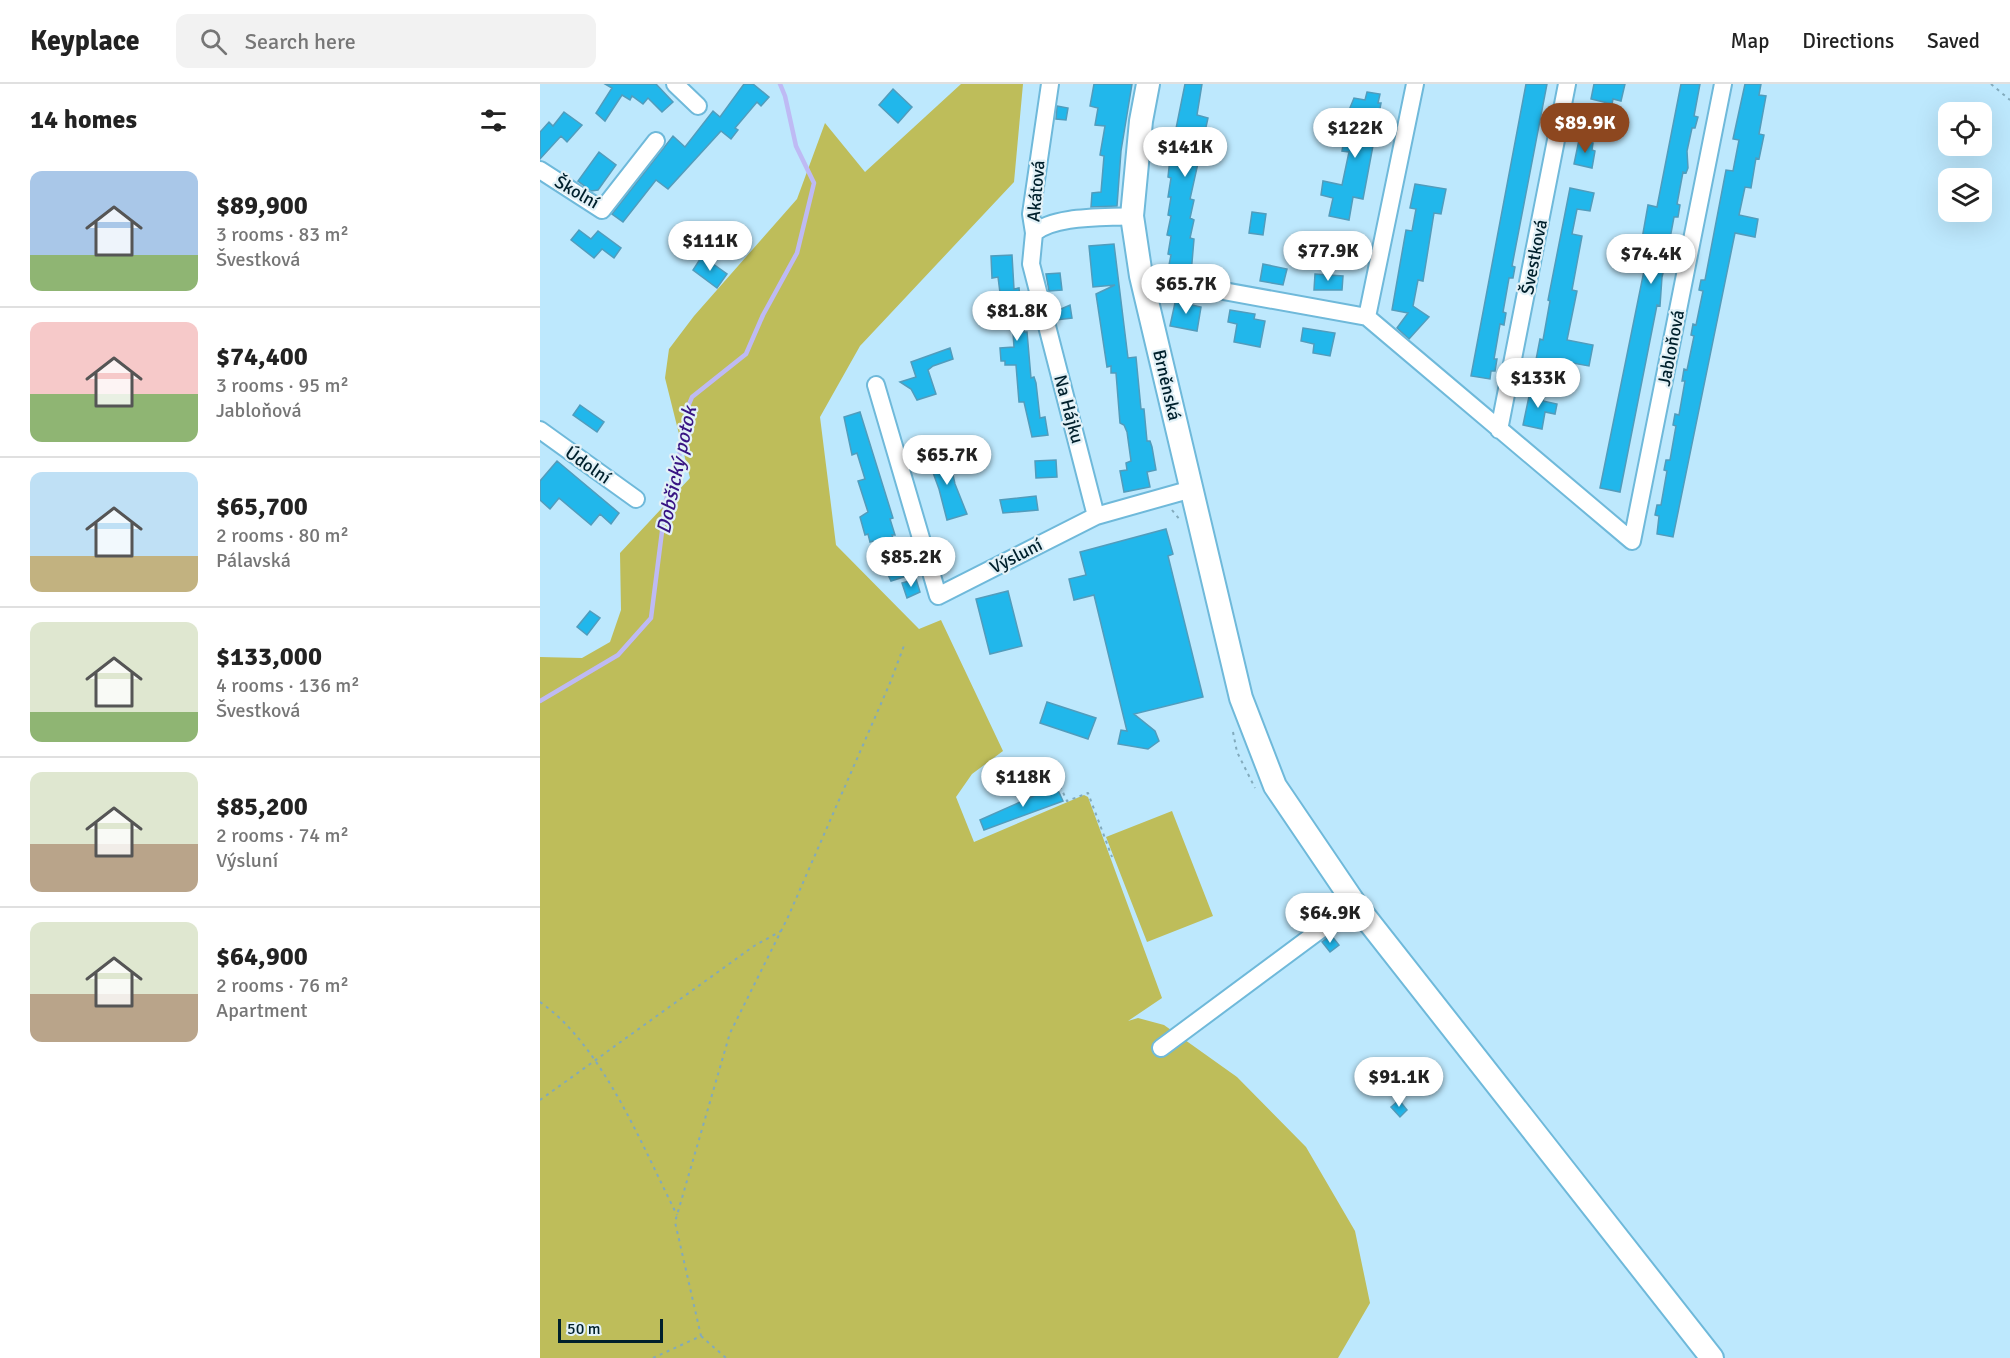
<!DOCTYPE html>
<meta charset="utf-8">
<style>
:root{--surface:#fff;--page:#f2f2f2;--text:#222;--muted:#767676;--line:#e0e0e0;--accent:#8d471f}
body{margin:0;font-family:Signika,sans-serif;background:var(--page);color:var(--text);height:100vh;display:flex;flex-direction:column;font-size:22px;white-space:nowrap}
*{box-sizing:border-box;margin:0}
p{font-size:20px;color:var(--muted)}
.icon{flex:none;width:33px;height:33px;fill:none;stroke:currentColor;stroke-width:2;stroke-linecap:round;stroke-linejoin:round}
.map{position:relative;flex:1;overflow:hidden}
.side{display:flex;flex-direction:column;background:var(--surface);width:540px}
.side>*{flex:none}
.buttons{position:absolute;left:1398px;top:18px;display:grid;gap:12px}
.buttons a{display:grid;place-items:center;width:54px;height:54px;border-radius:12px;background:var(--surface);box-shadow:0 6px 24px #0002;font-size:30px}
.scale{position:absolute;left:18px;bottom:15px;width:105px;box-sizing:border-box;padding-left:6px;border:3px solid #00202c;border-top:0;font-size:16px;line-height:21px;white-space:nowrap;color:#00202c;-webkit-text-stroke:4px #e2f1f7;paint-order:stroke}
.price{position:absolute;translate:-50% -51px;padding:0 14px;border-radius:21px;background:#fff;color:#222;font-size:20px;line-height:39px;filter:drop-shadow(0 2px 3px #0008)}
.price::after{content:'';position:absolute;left:50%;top:36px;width:18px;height:14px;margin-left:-9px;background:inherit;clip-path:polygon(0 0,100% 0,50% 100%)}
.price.selected{background:var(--accent);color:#fff}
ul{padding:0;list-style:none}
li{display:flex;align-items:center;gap:18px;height:150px;padding:0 30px}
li+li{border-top:2px solid var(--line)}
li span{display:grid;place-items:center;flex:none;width:168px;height:120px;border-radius:12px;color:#555}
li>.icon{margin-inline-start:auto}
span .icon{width:72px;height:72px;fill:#fffc;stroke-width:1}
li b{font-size:26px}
h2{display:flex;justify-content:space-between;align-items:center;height:72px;padding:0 30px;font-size:26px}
header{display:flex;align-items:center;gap:36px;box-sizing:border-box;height:84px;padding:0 30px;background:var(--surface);border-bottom:2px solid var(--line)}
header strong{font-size:28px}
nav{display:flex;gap:33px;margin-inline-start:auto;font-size:21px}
.search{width:420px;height:54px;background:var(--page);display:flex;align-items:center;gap:15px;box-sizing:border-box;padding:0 21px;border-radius:12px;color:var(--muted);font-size:22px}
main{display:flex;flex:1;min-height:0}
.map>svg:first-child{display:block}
.green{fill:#bebd5a}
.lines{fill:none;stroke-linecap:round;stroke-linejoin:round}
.stream{stroke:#bebaf4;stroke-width:4.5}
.building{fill:#21b7eb;stroke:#519cbc;stroke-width:1.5}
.street-casing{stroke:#6fb9da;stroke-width:20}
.secondary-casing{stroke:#6fb9da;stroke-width:26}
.path{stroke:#82aabc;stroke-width:2;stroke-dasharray:3 4.5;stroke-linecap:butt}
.street{stroke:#fff;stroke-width:16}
.secondary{stroke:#fff;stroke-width:22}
.labels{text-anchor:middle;stroke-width:4.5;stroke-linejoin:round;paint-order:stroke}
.street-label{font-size:18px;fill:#00202c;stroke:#e2f1f7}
.water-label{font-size:20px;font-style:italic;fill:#381483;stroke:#e2f1f7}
</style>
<header>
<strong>Keyplace</strong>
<div class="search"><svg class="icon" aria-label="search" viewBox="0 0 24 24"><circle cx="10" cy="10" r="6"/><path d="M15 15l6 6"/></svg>Search here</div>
<nav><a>Map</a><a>Directions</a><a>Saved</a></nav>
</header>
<main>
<section class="side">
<h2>14 homes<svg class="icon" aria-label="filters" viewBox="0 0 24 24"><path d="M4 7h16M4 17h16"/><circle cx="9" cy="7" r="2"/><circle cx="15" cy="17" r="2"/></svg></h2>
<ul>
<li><span style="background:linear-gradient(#a9c7e8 70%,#8fb573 0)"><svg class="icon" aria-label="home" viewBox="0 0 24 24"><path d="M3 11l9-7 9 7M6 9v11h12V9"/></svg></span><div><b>$89,900</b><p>3 rooms · 83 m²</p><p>Švestková</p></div></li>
<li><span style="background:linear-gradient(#f6c9c9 60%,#8fb573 0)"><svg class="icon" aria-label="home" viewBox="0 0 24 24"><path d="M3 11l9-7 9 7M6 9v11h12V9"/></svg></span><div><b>$74,400</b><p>3 rooms · 95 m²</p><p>Jabloňová</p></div></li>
<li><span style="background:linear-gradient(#bfe0f5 70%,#c2b280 0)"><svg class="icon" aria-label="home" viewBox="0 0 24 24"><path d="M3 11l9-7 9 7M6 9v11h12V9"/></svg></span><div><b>$65,700</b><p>2 rooms · 80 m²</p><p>Pálavská</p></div></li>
<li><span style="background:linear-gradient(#dfe7d0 75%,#8fb573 0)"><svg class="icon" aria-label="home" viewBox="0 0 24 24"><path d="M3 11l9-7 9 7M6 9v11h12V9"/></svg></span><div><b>$133,000</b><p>4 rooms · 136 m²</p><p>Švestková</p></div></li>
<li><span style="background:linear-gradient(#dfe7d0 60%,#b9a48a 0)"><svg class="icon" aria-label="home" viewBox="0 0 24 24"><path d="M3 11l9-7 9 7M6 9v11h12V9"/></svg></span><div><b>$85,200</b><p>2 rooms · 74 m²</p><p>Výsluní</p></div></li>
<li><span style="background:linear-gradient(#dfe7d0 60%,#b9a48a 0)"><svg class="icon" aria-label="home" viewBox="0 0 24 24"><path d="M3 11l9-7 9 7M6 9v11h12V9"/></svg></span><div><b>$64,900</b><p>2 rooms · 76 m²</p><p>Apartment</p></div></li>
</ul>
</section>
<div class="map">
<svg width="1470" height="1274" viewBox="0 0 1470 1274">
<rect width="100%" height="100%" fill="#bde8fd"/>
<!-- green -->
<path class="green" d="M 421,0 L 483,0 L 474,98 L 320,262 L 280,333 L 296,461 L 379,545 L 401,536 L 463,667 L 432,690 L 416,713 L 434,758 L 544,711 L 548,713 L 622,914 L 588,937 L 598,934 L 624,941 L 697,993 L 766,1063 L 815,1147 L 830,1219 L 798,1274 L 0,1274 L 0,573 L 42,574 L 70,558 L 81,526 L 80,469 L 150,394 L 125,294 L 129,265 L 154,232 L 257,115 L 285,39 L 325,88 Z
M 632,727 L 673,832 L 607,858 L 566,753 Z"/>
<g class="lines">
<!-- stream -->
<path class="stream" d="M 0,617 L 78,571 L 111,534 L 126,416 L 139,373 L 147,325 L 152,313 L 206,270 L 223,231 L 257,169 L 274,99 L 256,62 L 245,12 L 240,0"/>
</g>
<!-- building -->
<path class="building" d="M 65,0 L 116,0 L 133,18 L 122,28 L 108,14 L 103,20 L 92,12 L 90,16 L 82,11 L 65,37 L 56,29 L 72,4 Z
M 204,0 L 213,0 L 229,13 L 221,22 L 217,18 L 195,44 L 198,46 L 191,55 L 181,47 L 128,105 L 116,96 L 83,138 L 72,130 L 133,52 L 145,63 L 173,27 L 180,33 Z
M 554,0 L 592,0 L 581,67 L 577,122 L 551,123 L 552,109 L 561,108 L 564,72 L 560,71 L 565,42 L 555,41 L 558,24 L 550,22 Z
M 645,0 L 662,0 L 657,31 L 668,34 L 650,115 L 654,116 L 650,134 L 654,136 L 650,154 L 654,155 L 651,190 L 628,186 L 631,171 L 628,170 L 631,152 L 627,151 L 631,132 L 628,131 L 631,113 L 628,113 L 631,94 L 628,93 L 630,74 Z
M 986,0 L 1007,0 L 972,182 L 975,183 L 973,194 L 969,194 L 963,228 L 966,229 L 964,241 L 960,240 L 954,275 L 957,275 L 955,287 L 951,287 L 950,295 L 931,292 Z
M 1054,0 L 1085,0 L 1081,17 L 1073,15 L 1072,20 L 1051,15 Z
M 1141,0 L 1160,0 L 1154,32 L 1158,33 L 1155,44 L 1152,44 L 1147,67 L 1148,84 L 1146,89 L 1143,88 L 1137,120 L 1140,121 L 1138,133 L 1134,133 L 1128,165 L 1131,166 L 1129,177 L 1126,177 L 1122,193 L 1120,222 L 1117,221 L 1080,408 L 1060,404 L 1108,167 L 1100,166 L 1108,121 L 1117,123 Z
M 1205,0 L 1221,0 L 1219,11 L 1226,12 L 1219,50 L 1224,51 L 1219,75 L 1216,74 L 1211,104 L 1205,103 L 1199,131 L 1218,135 L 1215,153 L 1195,149 L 1133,453 L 1117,450 L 1119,432 L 1115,431 L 1117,421 L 1121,421 L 1127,387 L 1124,386 L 1126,376 L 1130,376 L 1136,342 L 1133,341 L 1135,330 L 1139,331 L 1145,297 L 1142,297 L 1144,285 L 1147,286 L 1154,252 L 1151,251 L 1153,240 L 1156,241 L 1163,207 L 1159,206 L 1161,196 L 1165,196 L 1186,86 L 1193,87 L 1199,56 L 1193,55 Z
M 353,5 L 372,23 L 358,39 L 339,21 Z
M 827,8 L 840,10 L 838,19 L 841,19 L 823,115 L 813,113 L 809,136 L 789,132 L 793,114 L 781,111 L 783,97 L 802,101 L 809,68 L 802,67 L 804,55 L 817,57 L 822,29 L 807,31 L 814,14 L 825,16 Z
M 517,22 L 528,24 L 526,36 L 516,35 Z
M 24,28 L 42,41 L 27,58 L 21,52 L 0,75 L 0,48 L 9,38 L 13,42 Z
M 1039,56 L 1053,59 L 1052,66 L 1055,67 L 1052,84 L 1034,80 Z
M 59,68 L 76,81 L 58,106 L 51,107 L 38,97 Z
M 875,100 L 906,105 L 901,130 L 894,129 L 883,197 L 878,196 L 873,222 L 889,233 L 869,255 L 857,244 L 868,229 L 852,226 L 866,146 L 872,147 L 876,125 L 870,124 Z
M 1030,104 L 1054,109 L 1050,127 L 1037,125 L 1032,150 L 1042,152 L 1032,206 L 1037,207 L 1027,256 L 1053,261 L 1049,282 L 1016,276 L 1014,285 L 995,281 L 1000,255 L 1003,256 L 1010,217 L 1008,216 Z
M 712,128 L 726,130 L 723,151 L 709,149 Z
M 39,146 L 51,155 L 58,147 L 81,164 L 74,174 L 62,165 L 54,174 L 31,156 Z
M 574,160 L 588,274 L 596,273 L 601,325 L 604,325 L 607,357 L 610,357 L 612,363 L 616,386 L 607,388 L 610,403 L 584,408 L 580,387 L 587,386 L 586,379 L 591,377 L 587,348 L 584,341 L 580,339 L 576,289 L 571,289 L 571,282 L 567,283 L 556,210 L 575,201 L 553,203 L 549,162 Z
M 472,171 L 474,205 L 479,204 L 484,248 L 487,248 L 491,294 L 494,293 L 496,299 L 500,334 L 505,333 L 508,351 L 492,353 L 484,318 L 479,318 L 476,281 L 465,281 L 465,277 L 461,277 L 460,264 L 474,263 L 472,234 L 456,234 L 454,217 L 461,217 L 458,193 L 452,194 L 451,172 Z
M 162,172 L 187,190 L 177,204 L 153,186 Z
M 723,180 L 747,185 L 743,201 L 720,197 Z
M 520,189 L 522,206 L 509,207 L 506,190 Z
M 775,190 L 803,192 L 802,206 L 774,206 Z
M 636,214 L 652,217 L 652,221 L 661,223 L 657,247 L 630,242 Z
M 530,221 L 532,234 L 516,236 L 514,228 Z
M 690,226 L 715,230 L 714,235 L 725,237 L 720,263 L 694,258 L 697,240 L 688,238 Z
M 763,244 L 795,249 L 790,272 L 773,269 L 774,260 L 761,257 Z
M 410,264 L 413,275 L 393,282 L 388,286 L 396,310 L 377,316 L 371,305 L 360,298 L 376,293 L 371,278 Z
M 991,303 L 1006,306 L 1003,317 L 1017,320 L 1015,330 L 1005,328 L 1002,345 L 983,341 Z
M 40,321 L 64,338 L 57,348 L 33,331 Z
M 320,328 L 353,434 L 350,435 L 355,451 L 352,451 L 358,472 L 361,472 L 363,477 L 366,477 L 370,491 L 351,497 L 342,478 L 340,479 L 333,457 L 330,458 L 328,450 L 325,451 L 320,433 L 328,428 L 318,397 L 325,395 L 317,369 L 312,371 L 304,333 Z
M 408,368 L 415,400 L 427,430 L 407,436 L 399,405 L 388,375 Z
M 516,376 L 517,393 L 496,394 L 495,377 Z
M 17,377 L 79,429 L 71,440 L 60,430 L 51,441 L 19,414 L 10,425 L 0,416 L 0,397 Z
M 496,412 L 498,426 L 463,429 L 460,416 Z
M 626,445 L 633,470 L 628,472 L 663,613 L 594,630 L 615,647 L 619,657 L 608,665 L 578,660 L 581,646 L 587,647 L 554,511 L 534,516 L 529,495 L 546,491 L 540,468 Z
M 376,495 L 380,508 L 367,514 L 362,499 Z
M 468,507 L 482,562 L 450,570 L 436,515 Z
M 50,527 L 60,534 L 47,551 L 37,543 Z
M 507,618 L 556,634 L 548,655 L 500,639 Z
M 516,702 L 523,717 L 444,746 L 440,736 Z
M 791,851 L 799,861 L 790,868 L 782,858 Z
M 859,1016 L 867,1026 L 860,1033 L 851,1023 Z"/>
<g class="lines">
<defs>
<path id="street" d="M 135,0 L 158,22
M 510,0 L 491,130 L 494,149 L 491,180 L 556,432
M 0,86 L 62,126 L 116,57
M 494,149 C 515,131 564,134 592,132
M 601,192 L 827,233 L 875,0
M 827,233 L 1092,457 L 1183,0
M 336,301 L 398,512 L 556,432 L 652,405
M 0,346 L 96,415
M 959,346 L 1027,0
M 621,964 L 815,820"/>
<path id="secondary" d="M 608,0 L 601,37 L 592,132 L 601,192 L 701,614 L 735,702 L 815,820 L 1172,1274"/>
</defs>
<!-- street casing -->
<use href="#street" class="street-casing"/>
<!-- secondary casing -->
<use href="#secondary" class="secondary-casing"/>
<!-- path -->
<path class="path" d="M 1451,0 L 1470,16
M 632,426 L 640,436
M 693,648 L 697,668 L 715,704
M 520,702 L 527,717 L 548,709 L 572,773
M 0,918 C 63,962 102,1062 137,1131
M 0,1016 L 214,862 L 241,847
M 161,1252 L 186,1274
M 113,1274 L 161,1252 L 135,1138 L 190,949 L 248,833 L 350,599 L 365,559"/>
<!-- street -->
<use href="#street" class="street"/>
<!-- secondary -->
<use href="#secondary" class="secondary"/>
</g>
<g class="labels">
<!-- street labels -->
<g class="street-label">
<text transform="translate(496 107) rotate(-85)" y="6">Akátová</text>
<text transform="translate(37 108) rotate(30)" y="6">Školní</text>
<text transform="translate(994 173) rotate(-79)" y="6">Švestková</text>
<text transform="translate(1131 264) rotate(-79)" y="6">Jabloňová</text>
<text transform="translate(627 301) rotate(77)" y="6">Brněnská</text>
<text transform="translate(529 325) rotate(75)" y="6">Na Hájku</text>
<text transform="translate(48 381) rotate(35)" y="6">Údolní</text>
<text transform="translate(476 472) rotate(-27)" y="6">Výsluní</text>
</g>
<!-- water labels -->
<g class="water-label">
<text transform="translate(136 386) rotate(-78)" y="7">Dobšický potok</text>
</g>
</g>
</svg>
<div class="buttons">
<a><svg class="icon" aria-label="locate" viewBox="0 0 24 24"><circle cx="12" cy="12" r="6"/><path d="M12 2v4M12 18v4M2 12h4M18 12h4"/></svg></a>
<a><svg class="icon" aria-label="layers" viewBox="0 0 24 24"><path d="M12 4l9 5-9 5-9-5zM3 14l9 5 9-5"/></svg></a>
</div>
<div class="scale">50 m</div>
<b class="price selected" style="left:1045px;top:70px">$89.9K</b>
<b class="price" style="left:815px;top:75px">$122K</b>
<b class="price" style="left:645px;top:94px">$141K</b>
<b class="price" style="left:170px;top:188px">$111K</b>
<b class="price" style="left:788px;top:198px">$77.9K</b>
<b class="price" style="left:1111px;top:201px">$74.4K</b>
<b class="price" style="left:646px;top:231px">$65.7K</b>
<b class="price" style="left:477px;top:258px">$81.8K</b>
<b class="price" style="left:998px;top:325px">$133K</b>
<b class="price" style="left:407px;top:402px">$65.7K</b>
<b class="price" style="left:371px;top:504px">$85.2K</b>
<b class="price" style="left:483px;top:724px">$118K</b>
<b class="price" style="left:790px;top:860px">$64.9K</b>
<b class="price" style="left:859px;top:1024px">$91.1K</b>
</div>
</main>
